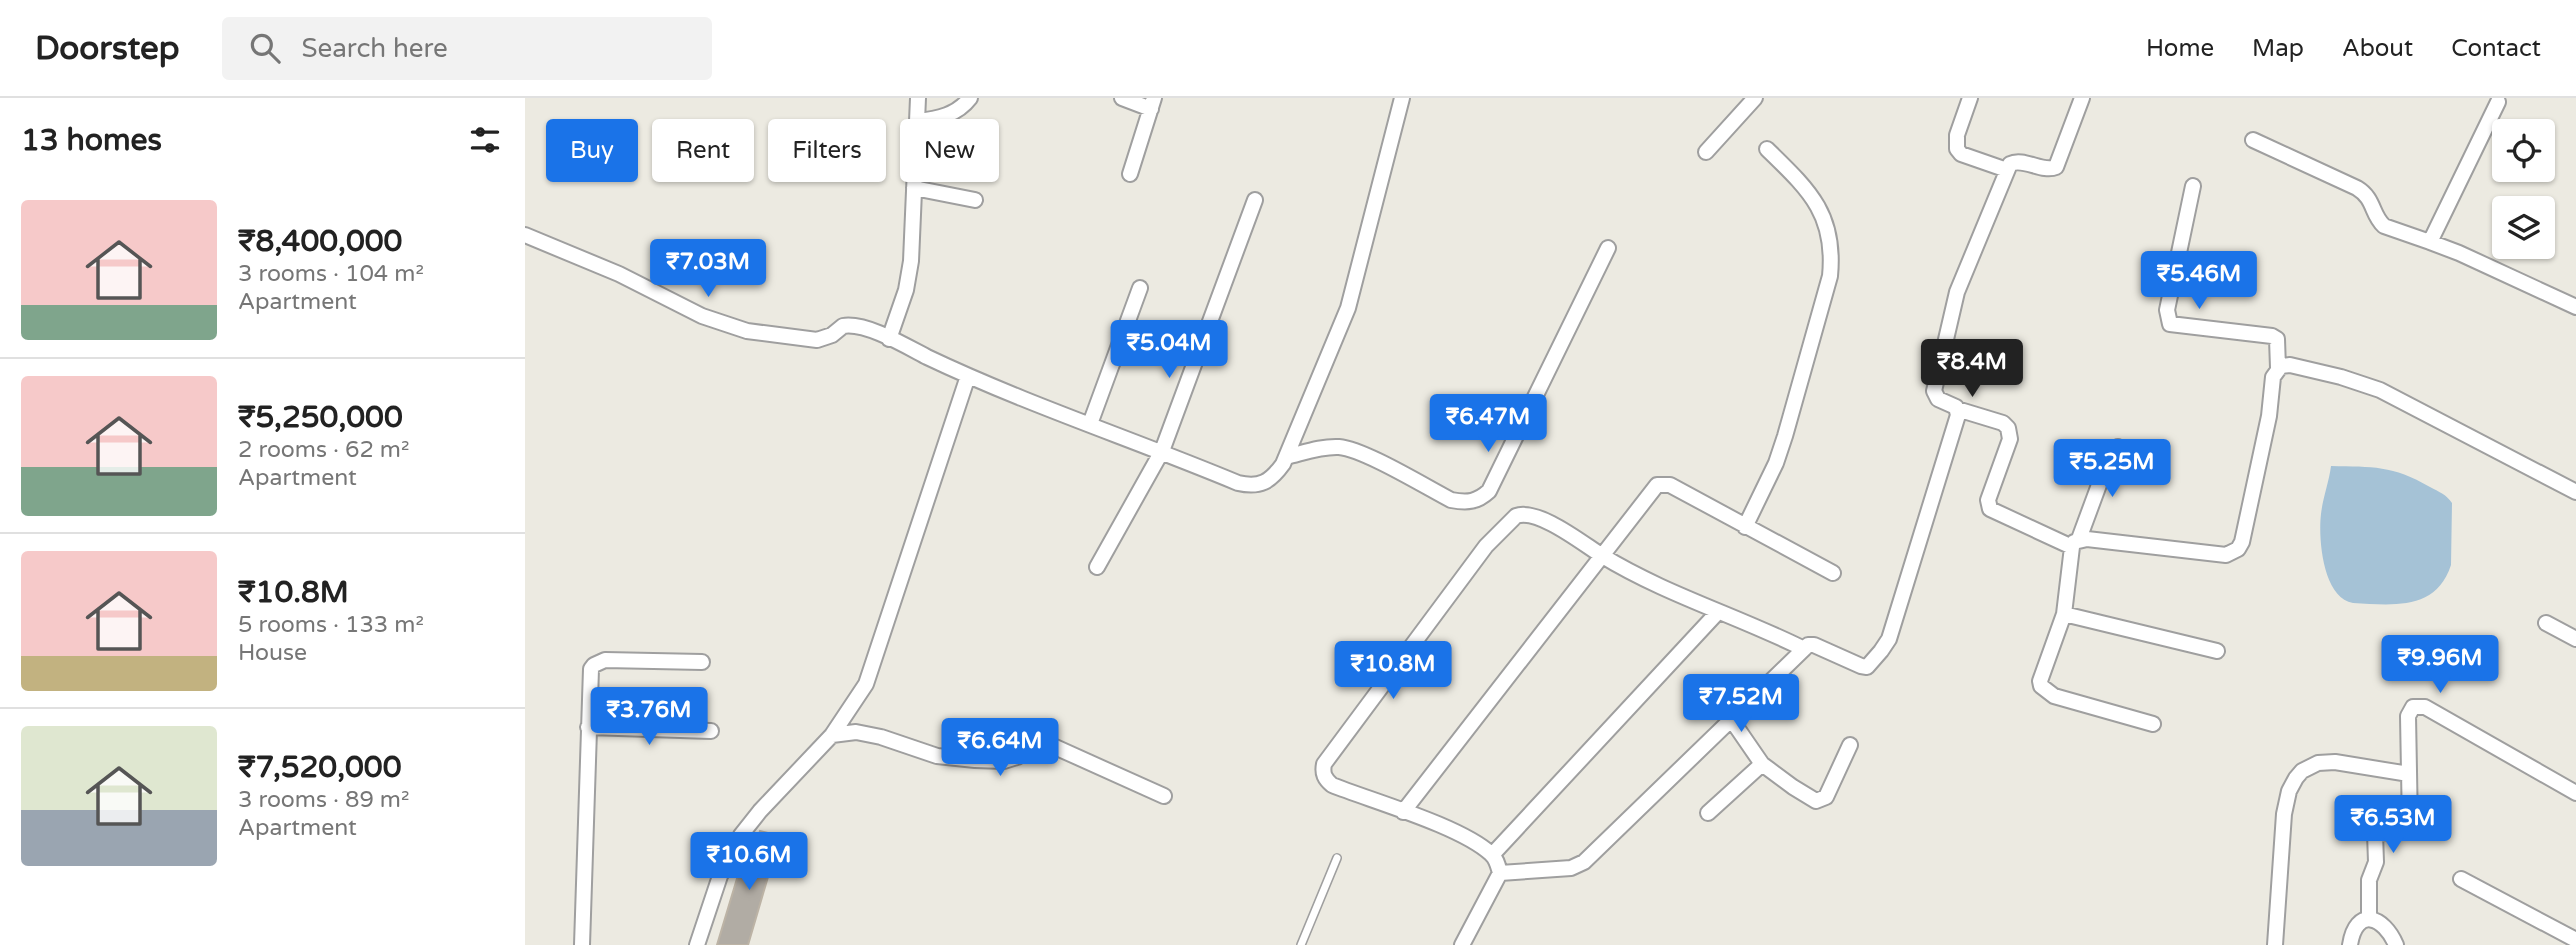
<!DOCTYPE html>
<meta charset="utf-8">
<style>
:root{--surface:#fff;--page:#f2f2f2;--text:#222;--muted:#767676;--line:#e0e0e0;--accent:#1a73e8}
body{margin:0;font-family:"Varela Round",sans-serif;background:var(--page);color:var(--text);height:100vh;display:flex;flex-direction:column;font-size:26px;white-space:nowrap}
*{box-sizing:border-box;margin:0}
p{font-size:23px;color:var(--muted)}
.icon{flex:none;width:38px;height:38px;fill:none;stroke:currentColor;stroke-width:2;stroke-linecap:round;stroke-linejoin:round}
.map{position:relative;flex:1;overflow:hidden}
.side{display:flex;flex-direction:column;background:var(--surface);width:525px}
.side>*{flex:none}
.hud{position:absolute;left:21px;top:21px;width:665px;height:63px;display:flex;gap:14px}
.controls{position:absolute;left:1967px;top:21px;display:grid;gap:14px}
.controls a{display:grid;place-items:center;width:63px;height:63px;border-radius:7px;background:var(--surface);box-shadow:0 2px 5px #0004;font-size:35px}
.price{position:absolute;translate:-50% -60px;padding:0 16px;border-radius:7px;background:var(--accent);color:#fff;font-size:23px;line-height:46px;filter:drop-shadow(0 2px 4px #0008)}
.price::after{content:'';position:absolute;left:50%;top:42px;width:21px;height:16px;margin-left:-10px;background:inherit;clip-path:polygon(0 0,100% 0,50% 100%)}
.price.current{background:#222;color:#fff}
ul{padding:0;list-style:none}
li{display:flex;align-items:center;gap:21px;height:175px;padding:0 21px}
li+li{border-top:2px solid var(--line)}
li span{display:grid;place-items:center;flex:none;width:196px;height:140px;border-radius:7px;color:#555}
li>.icon{margin-inline-start:auto}
span .icon{width:84px;height:84px;fill:#fffc;stroke-width:1}
li b{font-size:30px}
h2{display:flex;justify-content:space-between;align-items:center;height:84px;padding:0 21px;font-size:30px}
.tag{padding:0 24px;border-radius:7px;background:var(--surface);box-shadow:0 2px 5px #0004;font-size:24px;line-height:63px}
.tag.current{background:var(--accent);color:#fff}
header{display:flex;align-items:center;gap:42px;box-sizing:border-box;height:98px;padding:0 35px;background:var(--surface);border-bottom:2px solid var(--line)}
header strong{font-size:33px}
nav{display:flex;gap:38px;margin-inline-start:auto;font-size:24px}
.search{width:490px;height:63px;background:var(--page);display:flex;align-items:center;gap:18px;box-sizing:border-box;padding:0 24px;border-radius:7px;color:var(--muted);font-size:26px}
main{display:flex;flex:1;min-height:0}
.map>svg:first-child{display:block}
.water{fill:#a5c2d6}
.building{fill:#b1aca4;stroke:#bcb3a5;stroke-width:2}
.lines{fill:none;stroke-linecap:round;stroke-linejoin:round}
.lane-casing{stroke:#9f9f9f;stroke-width:10}
.street-casing{stroke:#9f9f9f;stroke-width:18}
.lane{stroke:#fff;stroke-width:7}
.street{stroke:#fff;stroke-width:14}
</style>
<header>
<strong>Doorstep</strong>
<div class="search"><svg class="icon" aria-label="search" viewBox="0 0 24 24"><circle cx="10" cy="10" r="6"/><path d="M15 15l6 6"/></svg>Search here</div>
<nav><a>Home</a><a>Map</a><a>About</a><a>Contact</a></nav>
</header>
<main>
<section class="side">
<h2>13 homes<svg class="icon" aria-label="filters" viewBox="0 0 24 24"><path d="M4 7h16M4 17h16"/><circle cx="9" cy="7" r="2"/><circle cx="15" cy="17" r="2"/></svg></h2>
<ul>
<li><span style="background:linear-gradient(#f6c9c9 75%,#7fa58c 0)"><svg class="icon" aria-label="home" viewBox="0 0 24 24"><path d="M3 11l9-7 9 7M6 9v11h12V9"/></svg></span><div><b>₹8,400,000</b><p>3 rooms · 104 m²</p><p>Apartment</p></div></li>
<li><span style="background:linear-gradient(#f6c9c9 65%,#7fa58c 0)"><svg class="icon" aria-label="home" viewBox="0 0 24 24"><path d="M3 11l9-7 9 7M6 9v11h12V9"/></svg></span><div><b>₹5,250,000</b><p>2 rooms · 62 m²</p><p>Apartment</p></div></li>
<li><span style="background:linear-gradient(#f6c9c9 75%,#c2b280 0)"><svg class="icon" aria-label="home" viewBox="0 0 24 24"><path d="M3 11l9-7 9 7M6 9v11h12V9"/></svg></span><div><b>₹10.8M</b><p>5 rooms · 133 m²</p><p>House</p></div></li>
<li><span style="background:linear-gradient(#dfe7d0 60%,#9aa5b1 0)"><svg class="icon" aria-label="home" viewBox="0 0 24 24"><path d="M3 11l9-7 9 7M6 9v11h12V9"/></svg></span><div><b>₹7,520,000</b><p>3 rooms · 89 m²</p><p>Apartment</p></div></li>
</ul>
</section>
<div class="map">
<svg width="2051" height="847" viewBox="0 0 2051 847">
<rect width="100%" height="100%" fill="#eceae1"/>
<!-- water -->
<path class="water" d="M 1806,368 C 1848,369 1867,367 1905,389 C 1914,394 1921,396 1927,405 L 1926,467 C 1911,513 1868,507 1828,505 C 1798,500 1793,441 1796,416 C 1798,399 1804,384 1806,368 Z"/>
<!-- building -->
<path class="building" d="M 235,733 L 255,738 L 223,847 L 192,847 L 220,754 L 228,757 Z"/>
<g class="lines">
<defs>
<path id="lane" d="M 776,847 L 812,760"/>
<path id="street" d="M 597,0 L 626,11
M 1445,0 L 1432,37 L 1432,51 L 1436,56 L 1482,72
M 1973,4 L 1905,144 L 1934,155 L 2051,209
M 392,23 C 413,21 432,17 445,0
M 1728,42 L 1832,90 C 1850,101 1846,116 1859,128 L 1905,144
M 1181,54 L 1230,0
M 605,76 L 629,0
M 1668,88 L 1642,212 L 1645,226 L 1747,238 L 1752,241 L 1753,270
M 389,90 L 450,102
M 0,137 L 94,176 L 177,218 L 222,233 L 292,242 L 307,237 L 318,228 C 341,224 381,248 402,259 C 503,307 610,342 713,385 C 735,390 745,384 758,366 L 823,210 L 877,0
M 364,241 L 381,192 L 386,163 L 393,0
M 1432,311 L 1478,325 L 1483,330 L 1485,341 L 1463,402 L 1465,411 L 1547,449
M 565,326 L 615,190
M 761,359 C 778,355 796,348 814,349 C 839,351 901,389 926,402 C 943,405 952,404 964,393 L 1083,150
M 1220,429 L 1251,365 L 1260,338 L 1305,178 C 1311,116 1284,92 1242,51
M 1554,441 L 1578,376 L 1593,349
M 572,469 L 637,353 L 730,102
M 1539,516 L 1692,553
M 2021,525 L 2051,541
M 1279,551 L 1283,547 L 1289,547 L 1336,568 L 1342,569 L 1356,553 L 1364,541 L 1433,317 L 1431,309 L 1413,301 L 1409,293 L 1432,194 L 1485,66 C 1499,59 1517,75 1531,69 L 1557,0
M 1206,621 L 1237,666 L 1268,689 L 1291,703 L 1301,699 L 1325,647
M 1628,626 L 1529,598 L 1516,588 L 1515,583 L 1539,516 L 1547,449 L 1549,444 L 1562,441 L 1701,457 L 1713,451 L 1717,444 L 1744,318 L 1748,279 L 1756,268 L 1765,267 L 1816,279 L 1855,292 L 2051,394
M 63,629 L 186,633
M 307,637 L 331,634 L 356,639 L 412,658 L 450,662 L 479,663 L 492,659 L 508,649 L 519,647 L 530,649 L 639,698
M 878,714 L 1132,387 L 1145,387 L 1308,475
M 1183,715 L 1237,666
M 967,757 L 1192,515
M 1936,781 L 2051,842
M 1844,820 L 1844,782 L 1851,764 L 1850,735 L 1879,733 L 1885,728 L 1883,618 L 1888,609 L 1900,609 L 2051,695
M 57,847 L 66,571 L 69,567 L 80,562 L 177,564
M 172,847 L 195,778 L 216,737 L 235,713 L 307,637 L 341,586 L 443,278
M 937,847 L 975,775 L 1046,770 L 1059,764 L 1279,551 C 1213,518 1139,496 1076,457 C 1057,445 1013,410 991,418 L 961,448 L 799,666 C 797,676 800,681 807,687 C 847,703 936,728 966,756 C 972,761 973,768 975,775
M 1750,847 L 1759,716 L 1764,693 L 1771,680 L 1777,673 L 1793,665 L 1810,664 L 1884,676
M 1825,847 C 1831,808 1859,818 1871,847"/>
</defs>
<!-- lane casing -->
<use href="#lane" class="lane-casing"/>
<!-- street casing -->
<use href="#street" class="street-casing"/>
<!-- lane -->
<use href="#lane" class="lane"/>
<!-- street -->
<use href="#street" class="street"/>
</g>
</svg>
<div class="controls">
<a><svg class="icon" aria-label="locate" viewBox="0 0 24 24"><circle cx="12" cy="12" r="6"/><path d="M12 2v4M12 18v4M2 12h4M18 12h4"/></svg></a>
<a><svg class="icon" aria-label="layers" viewBox="0 0 24 24"><path d="M12 4l9 5-9 5-9-5zM3 14l9 5 9-5"/></svg></a>
</div>
<b class="price" style="left:183px;top:201px">₹7.03M</b>
<b class="price" style="left:1674px;top:213px">₹5.46M</b>
<b class="price" style="left:644px;top:282px">₹5.04M</b>
<b class="price current" style="left:1447px;top:301px">₹8.4M</b>
<b class="price" style="left:963px;top:356px">₹6.47M</b>
<b class="price" style="left:1587px;top:401px">₹5.25M</b>
<b class="price" style="left:1915px;top:597px">₹9.96M</b>
<b class="price" style="left:868px;top:603px">₹10.8M</b>
<b class="price" style="left:1216px;top:636px">₹7.52M</b>
<b class="price" style="left:124px;top:649px">₹3.76M</b>
<b class="price" style="left:475px;top:680px">₹6.64M</b>
<b class="price" style="left:1868px;top:757px">₹6.53M</b>
<b class="price" style="left:224px;top:794px">₹10.6M</b>
<div class="hud">
<a class="tag current">Buy</a>
<a class="tag">Rent</a>
<a class="tag">Filters</a>
<a class="tag">New</a>
</div>
</div>
</main>
